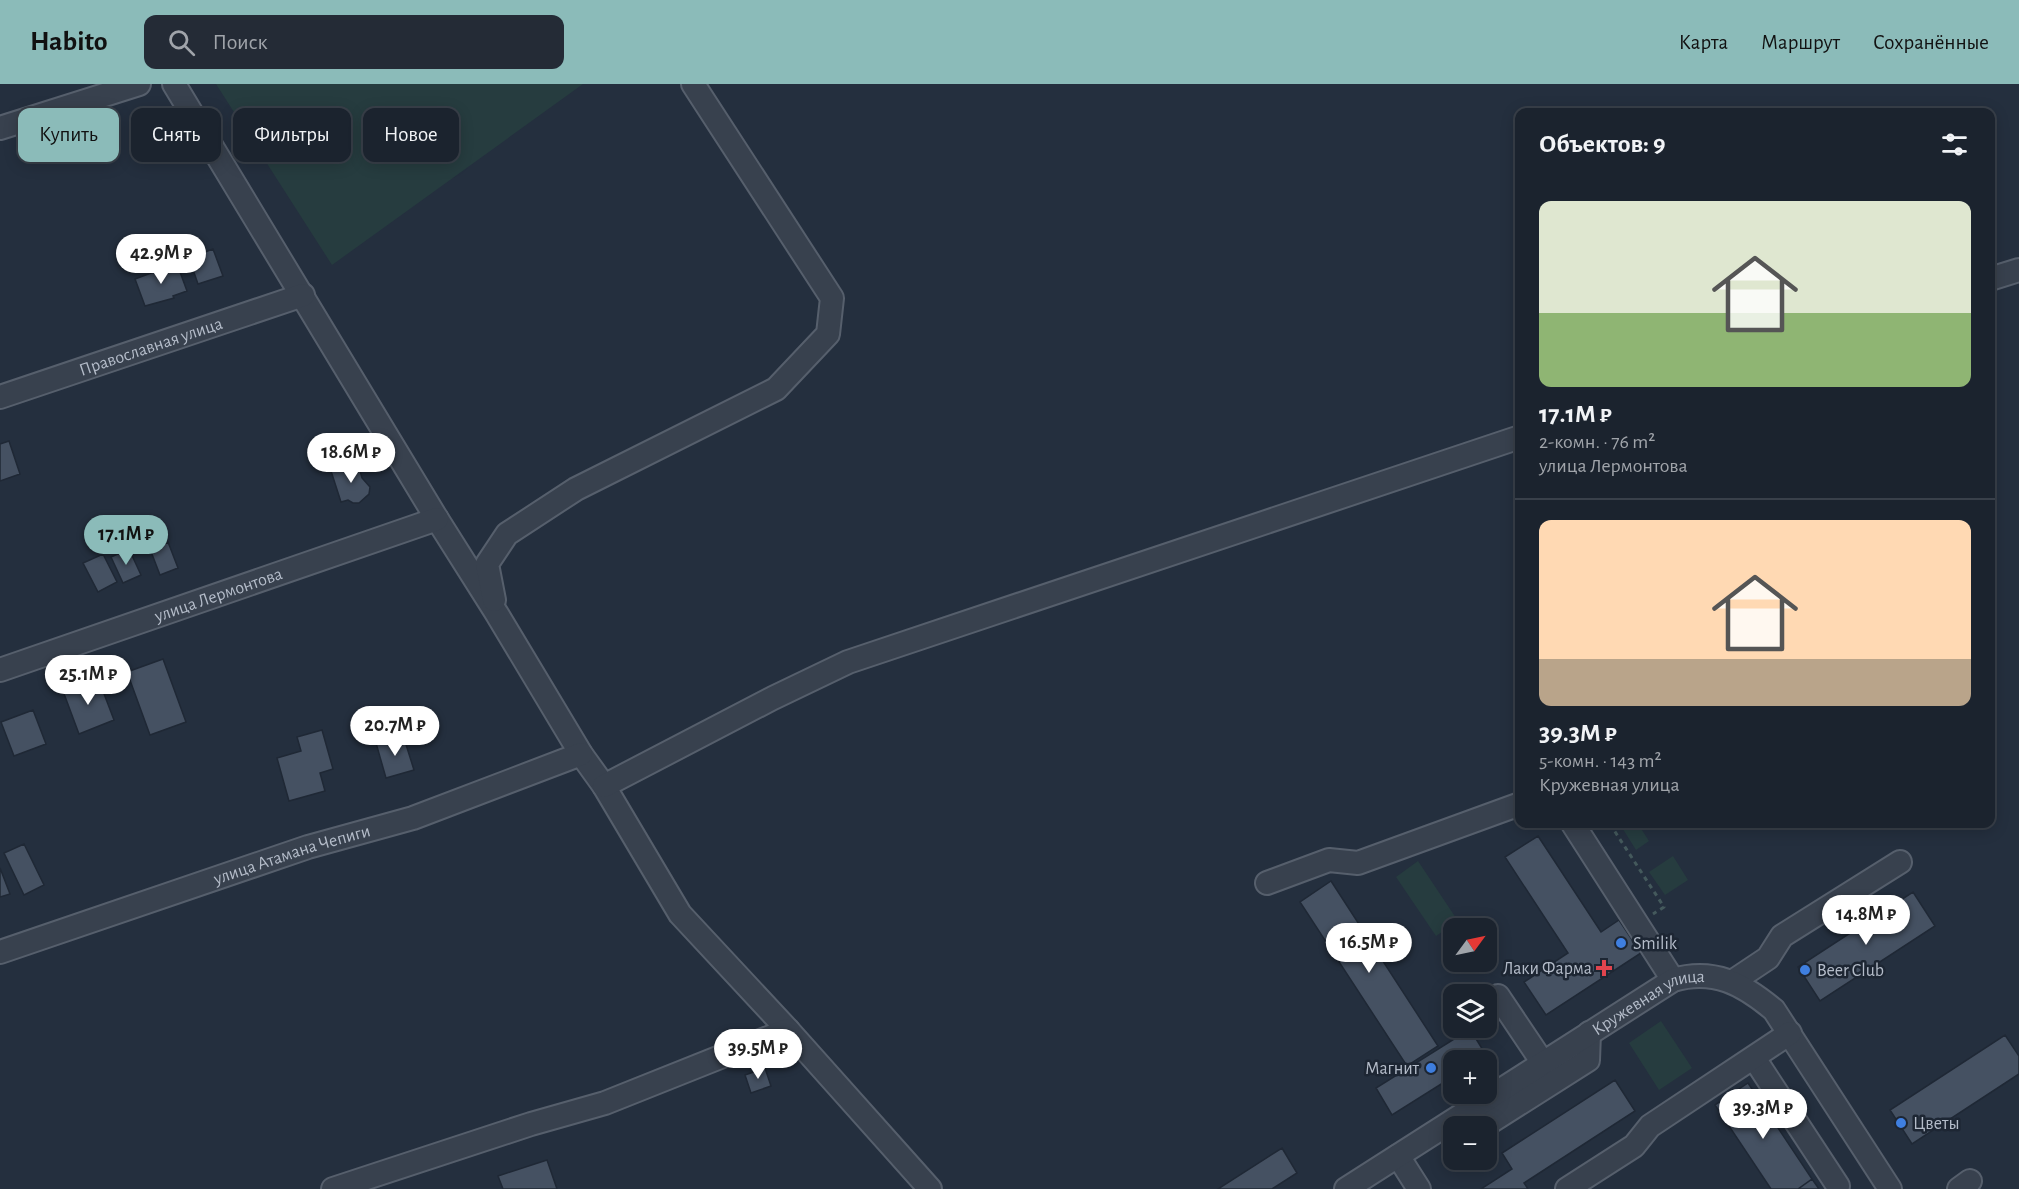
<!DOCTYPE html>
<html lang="ru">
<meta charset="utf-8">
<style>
:root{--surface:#1b232e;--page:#242b36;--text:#f1f3f6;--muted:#a0a4aa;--line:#39404a;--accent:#8bbbb9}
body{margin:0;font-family:"Alegreya Sans",sans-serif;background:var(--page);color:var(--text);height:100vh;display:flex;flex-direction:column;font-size:22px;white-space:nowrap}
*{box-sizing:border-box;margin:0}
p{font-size:20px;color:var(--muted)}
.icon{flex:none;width:33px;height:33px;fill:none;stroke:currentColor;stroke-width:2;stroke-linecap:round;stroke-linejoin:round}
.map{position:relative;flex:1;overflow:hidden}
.details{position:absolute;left:1515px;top:24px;width:480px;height:720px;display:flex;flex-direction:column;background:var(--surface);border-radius:12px;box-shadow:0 3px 15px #0003,0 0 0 2px var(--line)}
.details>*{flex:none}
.top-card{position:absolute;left:18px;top:24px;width:570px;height:54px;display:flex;gap:12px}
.needle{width:39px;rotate:57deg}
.buttons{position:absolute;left:1443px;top:834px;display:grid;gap:12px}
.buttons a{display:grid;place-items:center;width:54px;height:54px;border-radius:12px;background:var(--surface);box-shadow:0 3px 15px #0003,0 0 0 2px var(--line);font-size:30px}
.price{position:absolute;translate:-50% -51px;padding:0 14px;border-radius:21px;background:#fff;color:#222;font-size:20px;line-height:39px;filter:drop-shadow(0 2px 3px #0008)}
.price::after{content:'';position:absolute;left:50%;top:36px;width:18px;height:14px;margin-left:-9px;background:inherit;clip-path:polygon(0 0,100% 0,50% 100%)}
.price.current{background:var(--accent);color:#111}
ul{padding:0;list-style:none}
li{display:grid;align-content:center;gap:12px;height:318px;padding:0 24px}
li+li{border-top:2px solid var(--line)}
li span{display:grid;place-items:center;height:186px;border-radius:12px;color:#555}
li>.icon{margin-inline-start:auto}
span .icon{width:108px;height:108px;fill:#fffc;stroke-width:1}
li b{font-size:26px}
h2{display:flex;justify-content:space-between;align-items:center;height:72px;padding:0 24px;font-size:26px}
.tag{padding:0 21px;border-radius:12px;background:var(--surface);box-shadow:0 3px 15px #0003,0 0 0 2px var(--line);font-size:21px;line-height:54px}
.tag.current{background:var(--accent);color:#111}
header{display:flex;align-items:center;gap:36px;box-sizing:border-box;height:84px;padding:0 30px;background:var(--accent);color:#111}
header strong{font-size:28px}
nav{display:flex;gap:33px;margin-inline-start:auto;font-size:21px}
.search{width:420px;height:54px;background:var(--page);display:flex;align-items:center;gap:15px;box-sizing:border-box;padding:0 21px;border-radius:12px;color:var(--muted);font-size:22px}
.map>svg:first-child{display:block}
.green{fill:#263c3f}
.building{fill:#455162;stroke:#1f2835;stroke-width:1.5}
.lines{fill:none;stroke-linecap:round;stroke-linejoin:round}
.minor-casing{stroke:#565f6c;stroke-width:26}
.path{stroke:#44595c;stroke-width:3;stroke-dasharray:4.5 4.5;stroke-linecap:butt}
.minor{stroke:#38414e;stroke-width:22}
.shop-dot{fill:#3f7fe0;stroke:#1d2633;stroke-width:2}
.health-dot{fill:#e0444e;stroke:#1d2633;stroke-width:2}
.labels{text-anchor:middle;stroke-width:5;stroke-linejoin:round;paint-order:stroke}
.street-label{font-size:18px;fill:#b4bcc9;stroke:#1d2633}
.poi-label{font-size:18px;fill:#b4bcc9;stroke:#1d2633;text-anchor:start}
</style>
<header>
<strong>Habito</strong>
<div class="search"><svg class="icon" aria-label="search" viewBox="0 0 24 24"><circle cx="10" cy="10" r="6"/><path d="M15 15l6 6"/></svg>Поиск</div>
<nav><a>Карта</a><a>Маршрут</a><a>Сохранённые</a></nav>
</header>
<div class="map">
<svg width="2019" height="1105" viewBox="0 0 2019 1105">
<rect width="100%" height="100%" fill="#242f3e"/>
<!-- green -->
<path class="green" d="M 216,0 L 583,0 L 332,181 Z
M 1625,740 L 1638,740 L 1649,757 L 1636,766 L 1621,742 Z
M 1673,772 L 1688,796 L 1665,811 L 1649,788 Z
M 1418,777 L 1458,837 L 1436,852 L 1396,793 Z
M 1661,937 L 1692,984 L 1659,1006 L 1629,959 Z"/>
<!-- building -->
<path class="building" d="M 213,165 L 223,192 L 198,200 L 189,174 Z
M 176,177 L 187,207 L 173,212 L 174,214 L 145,222 L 135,195 L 162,185 L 162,183 Z
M 9,357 L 20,390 L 0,397 L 0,360 Z
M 358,379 L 362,394 L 370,403 L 369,410 L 359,419 L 353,419 L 348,416 L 341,418 L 331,387 Z
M 168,458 L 178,484 L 160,491 L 150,465 Z
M 129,465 L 141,491 L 123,499 L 111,473 Z
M 103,470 L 117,498 L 98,508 L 83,479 Z
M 163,575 L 186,638 L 150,651 L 127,588 Z
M 98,594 L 114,636 L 79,650 L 63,607 Z
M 33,626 L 46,660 L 14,672 L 1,638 Z
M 322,646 L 333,685 L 320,689 L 325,707 L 289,717 L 277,674 L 301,667 L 297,653 Z
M 403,651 L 414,686 L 386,694 L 376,659 Z
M 1538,752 L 1601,848 L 1619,836 L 1641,869 L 1546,931 L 1524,898 L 1568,869 L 1505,773 Z
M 24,760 L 44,801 L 24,811 L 4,769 Z
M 0,784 L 10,810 L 0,813 Z
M 1331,797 L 1438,962 L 1407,982 L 1300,818 Z
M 1913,808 L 1935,842 L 1820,917 L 1798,883 Z
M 1470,945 L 1486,971 L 1478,976 L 1454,976 L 1454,992 L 1392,1031 L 1376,1004 Z
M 2005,951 L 2019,972 L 2019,990 L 1912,1060 L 1890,1026 Z
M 765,984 L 771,1002 L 751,1009 L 745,991 Z
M 1615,996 L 1635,1027 L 1524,1099 L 1528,1105 L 1481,1105 L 1512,1085 L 1502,1069 Z
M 1748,999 L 1812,1095 L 1798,1105 L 1771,1105 L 1715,1021 Z
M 1282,1064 L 1297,1089 L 1272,1105 L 1218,1105 Z
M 547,1076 L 557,1105 L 503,1105 L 498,1092 Z
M 1812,1095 L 1819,1105 L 1798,1105 Z"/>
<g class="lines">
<defs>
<g id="minor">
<path d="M 174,0 L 437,435 L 497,530 L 581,670 L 604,702 L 680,830 L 788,946 L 930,1105"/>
<path d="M 0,44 L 139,0"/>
<path d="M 1990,195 L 2019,186"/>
<path id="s1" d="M 0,313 L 303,211"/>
<path d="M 494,516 L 487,480 L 507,450 L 576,405 L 776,305 L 828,250 L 832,214 L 693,0"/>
<path id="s2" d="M 0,586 L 437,435"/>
<path d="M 604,702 L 773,614 L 848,578 L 1520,353"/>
<path d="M 1573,740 L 1673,896"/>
<path d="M 1267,799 L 1329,776 L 1358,779 L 1520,720"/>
<path id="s3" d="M 0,868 L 308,763 L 413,734 L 581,670"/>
<path d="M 1732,898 L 1768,874 L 1782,852 L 1900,778"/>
<path d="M 1498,912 L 1543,979"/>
<path d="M 1754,974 L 1838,1102"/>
<path d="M 1484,1042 L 1588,976 L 1589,949"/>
<path d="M 1398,1072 L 1419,1105"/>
<path d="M 333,1105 L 531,1040 L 605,1019 L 788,946"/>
<path id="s4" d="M 1346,1105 L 1673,896 C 1714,884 1743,900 1774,926 L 1890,1105"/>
<path d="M 1567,1105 L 1634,1062 L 1650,1042 L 1790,949"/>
<path d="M 1959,1105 L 1970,1097"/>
</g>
</defs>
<!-- minor casing -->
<use href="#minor" class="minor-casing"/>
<!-- path -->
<path class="path" d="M 1610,740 L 1664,823 L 1653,830
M 1612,744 L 1619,740"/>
<!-- minor -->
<use href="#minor" class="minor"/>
</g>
<!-- markers -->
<g class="shop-dot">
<circle cx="1621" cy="859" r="6"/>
<circle cx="1805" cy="886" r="6"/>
<circle cx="1431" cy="984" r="6"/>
<circle cx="1901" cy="1039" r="6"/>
</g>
<path class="health-dot" d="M1601 875h6v6h6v6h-6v6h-6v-6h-6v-6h6z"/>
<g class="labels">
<!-- street labels -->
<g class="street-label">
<text dy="6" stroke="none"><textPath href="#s1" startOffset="159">Православная улица</textPath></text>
<text dy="6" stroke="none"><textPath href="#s2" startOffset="231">улица Лермонтова</textPath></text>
<text dy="6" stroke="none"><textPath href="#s3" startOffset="308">улица Атамана Чепиги</textPath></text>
<text dy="6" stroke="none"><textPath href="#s4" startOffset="357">Кружевная улица</textPath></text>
</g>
<!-- poi labels -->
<g class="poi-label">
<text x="1633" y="865">Smilik</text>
<text x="1592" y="890" text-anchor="end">Лаки Фарма</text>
<text x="1817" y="892">Beer Club</text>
<text x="1419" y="990" text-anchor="end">Магнит</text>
<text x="1913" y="1045">Цветы</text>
</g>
</g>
</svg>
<div class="buttons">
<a><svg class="needle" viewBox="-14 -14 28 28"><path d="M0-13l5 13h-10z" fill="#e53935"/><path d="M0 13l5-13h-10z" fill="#a0a4aa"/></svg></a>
<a><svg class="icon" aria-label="layers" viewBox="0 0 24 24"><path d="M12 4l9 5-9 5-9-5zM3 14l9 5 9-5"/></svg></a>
<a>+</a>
<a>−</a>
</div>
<b class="price" style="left:161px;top:201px">42.9M ₽</b>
<b class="price" style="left:351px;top:400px">18.6M ₽</b>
<b class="price current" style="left:126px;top:482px">17.1M ₽</b>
<b class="price" style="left:88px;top:622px">25.1M ₽</b>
<b class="price" style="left:395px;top:673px">20.7M ₽</b>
<b class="price" style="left:1866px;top:862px">14.8M ₽</b>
<b class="price" style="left:1369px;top:890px">16.5M ₽</b>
<b class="price" style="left:758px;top:996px">39.5M ₽</b>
<b class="price" style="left:1763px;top:1056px">39.3M ₽</b>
<div class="top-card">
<a class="tag current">Купить</a>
<a class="tag">Снять</a>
<a class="tag">Фильтры</a>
<a class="tag">Новое</a>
</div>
<section class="details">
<h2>Объектов: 9<svg class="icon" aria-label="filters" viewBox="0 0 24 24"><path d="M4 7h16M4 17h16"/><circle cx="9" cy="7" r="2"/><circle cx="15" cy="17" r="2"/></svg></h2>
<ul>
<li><span style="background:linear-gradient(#dfe7d0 60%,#8fb573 0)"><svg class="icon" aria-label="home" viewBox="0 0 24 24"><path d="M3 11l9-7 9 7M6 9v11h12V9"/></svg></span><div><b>17.1M ₽</b><p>2-комн. · 76 m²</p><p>улица Лермонтова</p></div></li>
<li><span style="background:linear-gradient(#ffd9b3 75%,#b9a48a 0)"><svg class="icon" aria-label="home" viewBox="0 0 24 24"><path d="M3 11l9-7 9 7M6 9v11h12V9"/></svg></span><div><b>39.3M ₽</b><p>5-комн. · 143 m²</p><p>Кружевная улица</p></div></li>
</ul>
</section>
</div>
